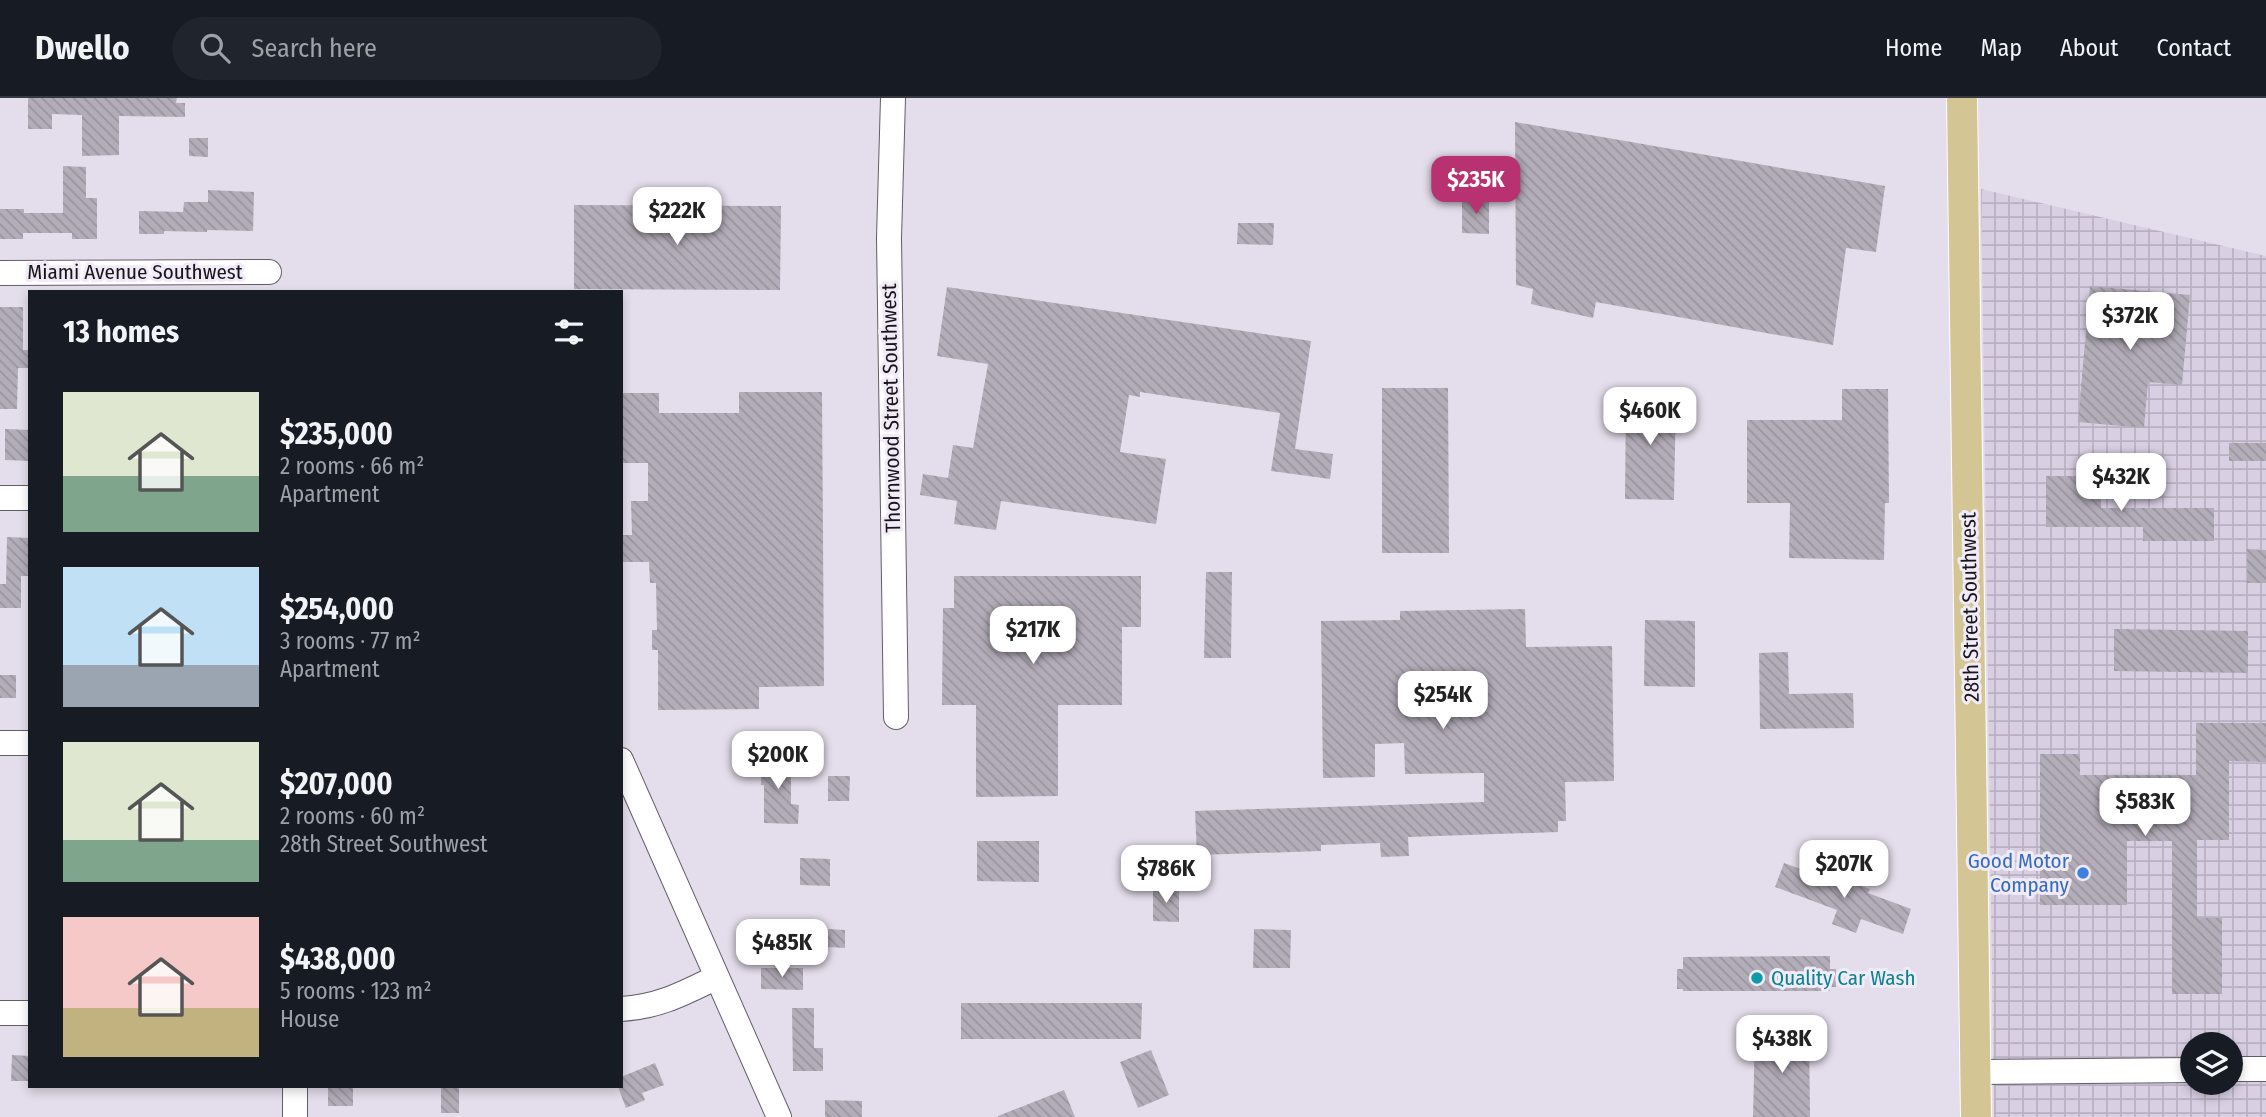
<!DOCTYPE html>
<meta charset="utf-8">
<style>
:root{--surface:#171b24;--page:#20242c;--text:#f1f3f6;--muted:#9ea1a6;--line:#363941;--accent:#b83171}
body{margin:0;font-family:"Fira Sans Condensed",sans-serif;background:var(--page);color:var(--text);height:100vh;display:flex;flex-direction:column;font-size:26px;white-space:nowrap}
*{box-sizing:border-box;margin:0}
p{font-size:23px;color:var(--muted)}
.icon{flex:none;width:38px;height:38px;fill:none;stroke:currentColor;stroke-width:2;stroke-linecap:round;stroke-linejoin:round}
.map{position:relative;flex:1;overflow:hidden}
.sheet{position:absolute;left:28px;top:192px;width:595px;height:798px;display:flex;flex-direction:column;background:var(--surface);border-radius:0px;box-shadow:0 4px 10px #0003}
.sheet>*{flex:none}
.buttons{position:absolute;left:2180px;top:934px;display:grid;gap:14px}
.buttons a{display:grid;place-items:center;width:63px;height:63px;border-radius:50%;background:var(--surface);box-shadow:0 4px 10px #0003;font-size:35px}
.price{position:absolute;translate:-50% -60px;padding:0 16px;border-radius:14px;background:#fff;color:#222;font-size:23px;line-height:46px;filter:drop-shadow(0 2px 4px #0008)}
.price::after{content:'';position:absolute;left:50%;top:42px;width:21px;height:16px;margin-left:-10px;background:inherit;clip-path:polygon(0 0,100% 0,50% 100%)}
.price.current{background:var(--accent);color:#fff}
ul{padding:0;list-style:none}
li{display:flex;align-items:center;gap:21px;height:175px;padding:0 35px}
li span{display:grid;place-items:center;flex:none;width:196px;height:140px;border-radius:0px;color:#555}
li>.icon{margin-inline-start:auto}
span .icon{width:84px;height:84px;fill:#fffc;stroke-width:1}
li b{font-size:30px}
h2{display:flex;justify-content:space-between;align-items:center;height:84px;padding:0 35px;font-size:30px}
header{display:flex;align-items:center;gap:42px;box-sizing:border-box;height:98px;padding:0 35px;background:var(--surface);border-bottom:2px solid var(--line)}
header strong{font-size:33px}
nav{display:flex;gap:38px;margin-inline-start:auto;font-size:24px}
.search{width:490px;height:63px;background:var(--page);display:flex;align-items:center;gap:18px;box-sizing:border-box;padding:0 24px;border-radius:38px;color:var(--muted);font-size:26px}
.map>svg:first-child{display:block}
.industrial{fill:url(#industrial-grid);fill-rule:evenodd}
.building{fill:url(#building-back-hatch)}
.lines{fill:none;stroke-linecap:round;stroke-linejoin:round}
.minor-casing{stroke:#635d69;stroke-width:26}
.major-casing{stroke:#fff;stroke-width:32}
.minor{stroke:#fff;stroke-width:24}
.major{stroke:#d4c595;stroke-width:30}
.shop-dot{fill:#3f7fe0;stroke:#f1ebf8;stroke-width:2.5}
.culture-dot{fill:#0f9aa8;stroke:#f1ebf8;stroke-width:2.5}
.labels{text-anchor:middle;stroke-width:6;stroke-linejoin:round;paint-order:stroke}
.street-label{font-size:21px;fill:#171519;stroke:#f1ebf8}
.shop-label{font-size:21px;fill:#366cbe;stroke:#f1ebf8;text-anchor:end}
.culture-label{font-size:21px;fill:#0d838f;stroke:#f1ebf8;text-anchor:start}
</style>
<header>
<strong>Dwello</strong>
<div class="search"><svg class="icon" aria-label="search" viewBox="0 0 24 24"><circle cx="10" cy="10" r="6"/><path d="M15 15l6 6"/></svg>Search here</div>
<nav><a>Home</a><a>Map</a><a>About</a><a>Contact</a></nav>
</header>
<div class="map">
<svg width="2266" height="1019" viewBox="0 0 2266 1019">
<defs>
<pattern id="industrial-grid" width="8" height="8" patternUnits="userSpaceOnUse" patternTransform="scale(1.75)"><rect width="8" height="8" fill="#d8cfe3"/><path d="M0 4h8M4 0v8" fill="none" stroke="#b9b1c2"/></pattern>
<pattern id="building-back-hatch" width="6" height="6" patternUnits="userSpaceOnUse" patternTransform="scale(1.75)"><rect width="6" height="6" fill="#b3adb9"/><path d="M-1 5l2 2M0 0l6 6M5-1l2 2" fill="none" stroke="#99949e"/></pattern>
</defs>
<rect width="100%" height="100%" fill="#e4ddeb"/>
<!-- industrial -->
<path class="industrial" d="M 1981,91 L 2266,158 L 2266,1019 L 1994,1019 ZM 2193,947 L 2231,947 L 2231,985 L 2193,985 Z"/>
<!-- building -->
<path class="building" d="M 28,0 L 177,0 L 176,5 L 185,5 L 185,19 L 119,18 L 119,57 L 82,58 L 82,17 L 52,16 L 52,31 L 28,31 Z
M 1515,24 L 1885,88 L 1876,154 L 1846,150 L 1833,247 L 1596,204 L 1593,220 L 1531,206 L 1533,191 L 1516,187 Z
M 189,40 L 208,40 L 208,59 L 189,58 Z
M 63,68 L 86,69 L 86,100 L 97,100 L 97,141 L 72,141 L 72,135 L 23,135 L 23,141 L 0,141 L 0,111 L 24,111 L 24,115 L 63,115 Z
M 208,92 L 254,94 L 253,133 L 207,132 L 207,134 L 164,133 L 164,136 L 139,136 L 139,113 L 183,114 L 184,104 L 208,104 Z
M 1462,101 L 1489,102 L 1489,136 L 1462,135 Z
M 574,107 L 781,108 L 780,192 L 574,191 Z
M 1238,125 L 1274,125 L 1273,147 L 1237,146 Z
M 2090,188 L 2190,197 L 2182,287 L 2148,284 L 2144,330 L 2078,324 Z
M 947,189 L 1311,243 L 1295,351 L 1333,356 L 1330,381 L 1271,373 L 1280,315 L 1140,294 L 1140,299 L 1129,297 L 1120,354 L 1166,361 L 1156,426 L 1001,403 L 996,432 L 954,426 L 957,403 L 920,397 L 923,376 L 948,380 L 953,347 L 973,350 L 988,266 L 937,258 Z
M 0,209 L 23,209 L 23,252 L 30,252 L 30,270 L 18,270 L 17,311 L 0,311 Z
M 1382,290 L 1448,290 L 1449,455 L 1382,455 Z
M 1842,291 L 1888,291 L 1889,405 L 1885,405 L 1884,462 L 1789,460 L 1790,405 L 1747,405 L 1747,322 L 1842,322 Z
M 739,294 L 822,294 L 824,588 L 759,589 L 759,611 L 658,612 L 658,552 L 652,552 L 652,532 L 657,532 L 656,485 L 650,485 L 649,464 L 621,464 L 621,437 L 632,437 L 631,403 L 648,403 L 648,365 L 621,365 L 621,295 L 659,295 L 659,315 L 739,315 Z
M 1626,297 L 1676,298 L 1674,402 L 1625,401 Z
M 5,331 L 30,332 L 30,363 L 5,362 Z
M 2229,345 L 2266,345 L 2266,363 L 2229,363 Z
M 2046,378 L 2101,378 L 2101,410 L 2214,410 L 2214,443 L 2143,443 L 2143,429 L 2046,429 Z
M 7,439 L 30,440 L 30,478 L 21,478 L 21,510 L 0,510 L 0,486 L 6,486 Z
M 2247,451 L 2266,452 L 2266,485 L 2247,485 Z
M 1206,474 L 1232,474 L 1231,560 L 1204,560 Z
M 954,478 L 1141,478 L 1141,529 L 1122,529 L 1122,607 L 1058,607 L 1058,698 L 976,699 L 976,607 L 942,607 L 943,510 L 954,510 Z
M 1525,511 L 1526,549 L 1612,548 L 1614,683 L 1565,684 L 1566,723 L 1558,723 L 1558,734 L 1408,739 L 1409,758 L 1381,759 L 1380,745 L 1321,747 L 1321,753 L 1197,757 L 1195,713 L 1484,704 L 1484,675 L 1405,676 L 1404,645 L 1375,646 L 1375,679 L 1323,680 L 1321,523 L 1400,522 L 1400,513 Z
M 1645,522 L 1695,523 L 1695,589 L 1644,588 Z
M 2114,531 L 2248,533 L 2248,575 L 2114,573 Z
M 1788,554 L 1789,596 L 1853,595 L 1854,630 L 1760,631 L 1759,555 Z
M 0,577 L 16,577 L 16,600 L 0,600 Z
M 2196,625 L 2266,625 L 2266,664 L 2229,663 L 2229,742 L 2197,742 L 2197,820 L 2222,820 L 2222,896 L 2172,896 L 2172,743 L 2127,743 L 2127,807 L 2040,807 L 2040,656 L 2080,656 L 2080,677 L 2196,677 Z
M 761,659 L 791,660 L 791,706 L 799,707 L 798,726 L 764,725 L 764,687 L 761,687 Z
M 828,678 L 850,678 L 849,703 L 828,703 Z
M 977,743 L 1039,743 L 1039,784 L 977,783 Z
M 800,760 L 830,761 L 830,788 L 800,787 Z
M 1784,765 L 1848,788 L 1850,784 L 1870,791 L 1868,795 L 1911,811 L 1903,836 L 1861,821 L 1856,835 L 1832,826 L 1837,812 L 1775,789 Z
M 1153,791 L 1179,792 L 1179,824 L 1153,823 Z
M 828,831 L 845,832 L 845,850 L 828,849 Z
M 1254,831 L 1291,832 L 1290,870 L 1253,870 Z
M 1830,858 L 1830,871 L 1836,871 L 1836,889 L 1830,889 L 1830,893 L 1683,893 L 1683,891 L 1677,891 L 1677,871 L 1683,871 L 1683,859 Z
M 761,870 L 803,870 L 803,892 L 761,891 Z
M 961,905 L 1142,905 L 1141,941 L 961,941 Z
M 792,910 L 814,910 L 814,950 L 823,950 L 823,973 L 793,973 Z
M 1755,934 L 1809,934 L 1810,1019 L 1753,1019 Z
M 1151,952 L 1169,997 L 1138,1010 L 1120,964 Z
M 12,957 L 30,958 L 30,983 L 11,983 Z
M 655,965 L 664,987 L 642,995 L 645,1002 L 626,1010 L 618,989 L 621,989 L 621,979 Z
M 328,989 L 353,989 L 353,1008 L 328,1008 Z
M 441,989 L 459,989 L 459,1015 L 441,1015 Z
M 1064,992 L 1075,1019 L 998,1019 L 998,1018 Z
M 825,1002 L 862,1003 L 862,1019 L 825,1019 Z"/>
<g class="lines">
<defs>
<path id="minor" d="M 893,0 L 889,140 L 896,619
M 0,175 L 269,174
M 0,400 L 30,400
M 0,645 L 30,645
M 621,662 L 779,1019
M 621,911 C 659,909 684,895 717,879
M 0,915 L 30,915
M 2231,971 L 2266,971
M 1976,974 L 2193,972
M 295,989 L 295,1019"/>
<path id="major" d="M 1962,0 L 1976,1019"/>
</defs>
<!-- minor casing -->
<use href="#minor" class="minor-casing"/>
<!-- major casing -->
<use href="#major" class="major-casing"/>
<!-- minor -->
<use href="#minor" class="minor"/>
<!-- major -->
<use href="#major" class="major"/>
</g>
<!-- markers -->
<circle class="shop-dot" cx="2083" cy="775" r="7"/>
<circle class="culture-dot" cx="1757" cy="880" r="7"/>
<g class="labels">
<!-- street labels -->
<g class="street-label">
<text x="135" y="181">Miami Avenue Southwest</text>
<text transform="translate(891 310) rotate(-91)" y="7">Thornwood Street Southwest</text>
<text transform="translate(1970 509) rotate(-91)" y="7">28th Street Southwest</text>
</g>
<!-- shop labels -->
<g class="shop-label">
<text x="2069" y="770">Good Motor<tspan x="2069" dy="24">Company</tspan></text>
</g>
<!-- culture labels -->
<g class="culture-label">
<text x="1771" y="887">Quality Car Wash</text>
</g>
</g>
</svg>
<div class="buttons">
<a><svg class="icon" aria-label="layers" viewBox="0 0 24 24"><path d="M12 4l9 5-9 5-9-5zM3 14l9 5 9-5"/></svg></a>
</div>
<b class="price current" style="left:1476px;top:118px">$235K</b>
<b class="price" style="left:677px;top:149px">$222K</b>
<b class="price" style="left:2130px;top:254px">$372K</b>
<b class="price" style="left:1650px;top:349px">$460K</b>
<b class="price" style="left:2121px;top:415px">$432K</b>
<b class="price" style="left:1033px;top:568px">$217K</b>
<b class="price" style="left:1443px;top:633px">$254K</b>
<b class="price" style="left:778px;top:693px">$200K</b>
<b class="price" style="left:2145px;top:740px">$583K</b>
<b class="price" style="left:1844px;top:802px">$207K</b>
<b class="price" style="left:1166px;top:807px">$786K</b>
<b class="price" style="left:782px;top:881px">$485K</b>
<b class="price" style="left:1782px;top:977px">$438K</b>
<section class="sheet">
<h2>13 homes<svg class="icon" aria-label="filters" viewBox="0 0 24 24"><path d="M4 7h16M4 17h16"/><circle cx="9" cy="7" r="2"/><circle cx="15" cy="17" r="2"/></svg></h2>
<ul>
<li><span style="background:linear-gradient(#dfe7d0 60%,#7fa58c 0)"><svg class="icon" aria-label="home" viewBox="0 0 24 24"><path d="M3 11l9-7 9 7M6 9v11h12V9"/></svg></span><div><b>$235,000</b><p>2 rooms · 66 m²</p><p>Apartment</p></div></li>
<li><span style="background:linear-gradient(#bfe0f5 70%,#9aa5b1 0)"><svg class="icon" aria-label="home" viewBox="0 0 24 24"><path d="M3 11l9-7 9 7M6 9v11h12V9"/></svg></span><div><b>$254,000</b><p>3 rooms · 77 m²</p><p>Apartment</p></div></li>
<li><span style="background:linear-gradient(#dfe7d0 70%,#7fa58c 0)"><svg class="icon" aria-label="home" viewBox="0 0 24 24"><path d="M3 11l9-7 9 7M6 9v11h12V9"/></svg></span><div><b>$207,000</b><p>2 rooms · 60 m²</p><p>28th Street Southwest</p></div></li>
<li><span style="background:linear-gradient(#f6c9c9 65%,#c2b280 0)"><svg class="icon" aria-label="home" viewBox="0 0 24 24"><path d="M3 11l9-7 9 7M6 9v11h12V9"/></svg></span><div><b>$438,000</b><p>5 rooms · 123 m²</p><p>House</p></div></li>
</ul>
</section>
</div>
